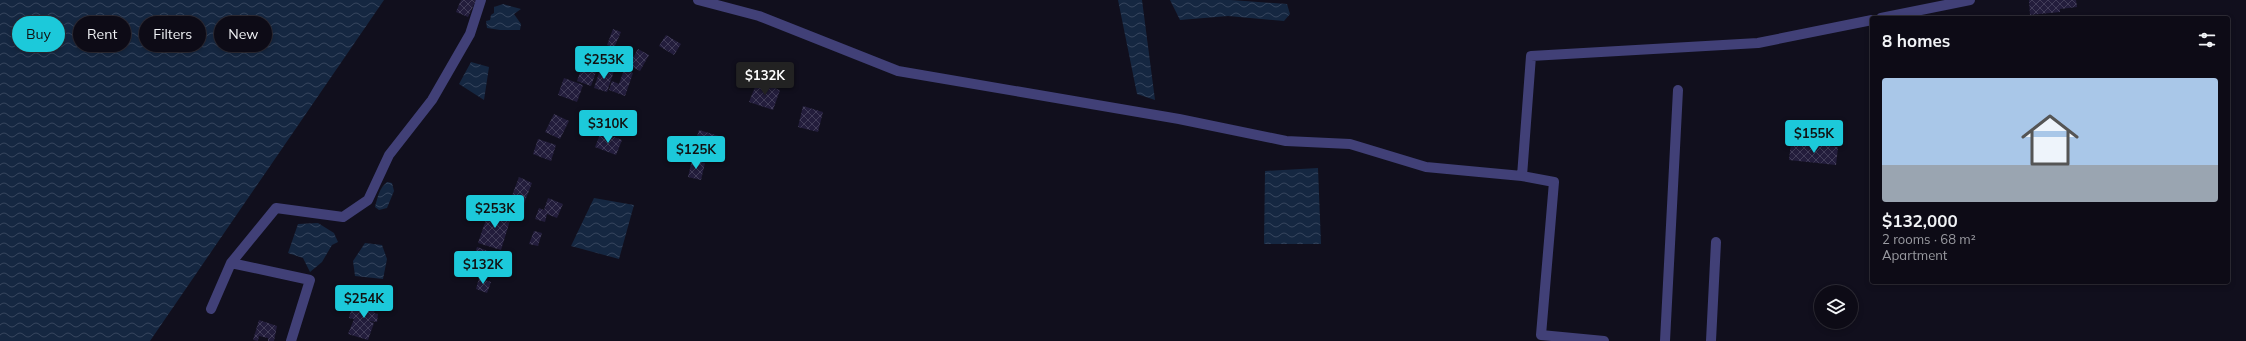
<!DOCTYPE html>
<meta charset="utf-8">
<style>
:root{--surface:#0d0b16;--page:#1b1923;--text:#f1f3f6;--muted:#9a9ba1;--line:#2d2b35;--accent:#1cc9da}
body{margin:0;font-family:Mulish,sans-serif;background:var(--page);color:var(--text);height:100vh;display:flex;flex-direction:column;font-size:15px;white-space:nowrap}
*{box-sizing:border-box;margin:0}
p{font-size:13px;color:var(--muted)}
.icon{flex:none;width:22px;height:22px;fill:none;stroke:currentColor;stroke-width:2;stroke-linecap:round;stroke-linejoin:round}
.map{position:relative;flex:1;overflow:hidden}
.sheet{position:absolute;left:1870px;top:16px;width:360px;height:268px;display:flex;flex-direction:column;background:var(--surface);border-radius:4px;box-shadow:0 2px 6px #0003,0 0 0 1px var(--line)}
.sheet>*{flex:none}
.banner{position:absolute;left:12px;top:16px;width:380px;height:36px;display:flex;gap:8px}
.fabs{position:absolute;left:1814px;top:285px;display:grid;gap:8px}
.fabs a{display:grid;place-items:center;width:44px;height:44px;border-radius:50%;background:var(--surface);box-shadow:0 2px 6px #0003,0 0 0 1px var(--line);font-size:20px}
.price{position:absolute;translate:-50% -34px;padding:0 9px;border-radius:4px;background:var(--accent);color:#111;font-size:13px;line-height:26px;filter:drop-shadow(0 1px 2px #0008)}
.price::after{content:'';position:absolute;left:50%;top:24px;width:12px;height:9px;margin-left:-6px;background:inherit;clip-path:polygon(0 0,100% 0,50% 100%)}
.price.active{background:#222;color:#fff}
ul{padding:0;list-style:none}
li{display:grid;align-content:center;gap:8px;height:212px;padding:0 12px}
li span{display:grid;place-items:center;height:124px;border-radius:4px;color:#555}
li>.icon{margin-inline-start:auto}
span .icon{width:72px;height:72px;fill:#fffc;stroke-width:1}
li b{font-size:17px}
h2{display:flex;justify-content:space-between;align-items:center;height:48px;padding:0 12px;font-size:17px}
.chip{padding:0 14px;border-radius:18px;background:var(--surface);box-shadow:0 2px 6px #0003,0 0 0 1px var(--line);font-size:14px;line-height:36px}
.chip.active{background:var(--accent);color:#111}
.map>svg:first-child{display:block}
.water{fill:url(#water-waves)}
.building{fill:url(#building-cross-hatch)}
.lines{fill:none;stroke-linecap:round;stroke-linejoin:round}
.street{stroke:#414077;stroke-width:10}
</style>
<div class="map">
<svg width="2246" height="341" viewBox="0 0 2246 341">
<defs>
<pattern id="water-waves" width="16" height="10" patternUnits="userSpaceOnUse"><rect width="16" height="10" fill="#152741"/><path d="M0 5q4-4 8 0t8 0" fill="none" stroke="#36455d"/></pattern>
<pattern id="building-cross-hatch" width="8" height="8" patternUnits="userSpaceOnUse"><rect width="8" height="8" fill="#231d3c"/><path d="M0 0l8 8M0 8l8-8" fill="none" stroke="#423d59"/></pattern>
</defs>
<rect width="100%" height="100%" fill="#110f1d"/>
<!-- water -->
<path class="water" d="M 0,0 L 384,0 L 150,341 L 0,341 Z
M 1118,0 L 1142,0 L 1155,100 L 1137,94 Z
M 1170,0 L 1231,0 L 1287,4 L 1290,14 L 1284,21 L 1228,16 L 1180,20 Z
M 503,4 L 521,9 L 514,14 L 521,24 L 520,30 L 500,30 L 487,28 L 486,21 L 490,20 L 491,15 L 494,13 L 494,7 Z
M 471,62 L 489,67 L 484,100 L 459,84 Z
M 1318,168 L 1321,244 L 1264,244 L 1265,171 Z
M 387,182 L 392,183 L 394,191 L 387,208 L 379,210 L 375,207 C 378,196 379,189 387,182 Z
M 594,198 L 634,205 L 619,259 L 571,246 Z
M 318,223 L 334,233 L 338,242 L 332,245 L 322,262 L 310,272 L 303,258 L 288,253 L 298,224 Z
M 365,243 L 382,245 L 387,259 L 383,279 L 355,276 L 353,261 Z"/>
<!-- building -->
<path class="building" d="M 461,0 L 476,0 L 468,17 L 456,12 Z
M 2029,0 L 2076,0 L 2077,7 L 2060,9 L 2060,12 L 2030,15 Z
M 613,29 L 621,32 L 614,48 L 607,45 Z
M 666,35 L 681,44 L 674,55 L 659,46 Z
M 638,49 L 649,55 L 640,71 L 629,65 Z
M 587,53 L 601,58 L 591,86 L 577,81 Z
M 601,67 L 614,71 L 607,92 L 594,88 Z
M 624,70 L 633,73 L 625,96 L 609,90 L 612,81 L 619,84 Z
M 564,78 L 583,85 L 577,102 L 558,95 Z
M 757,82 L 780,90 L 773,110 L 749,102 Z
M 803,106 L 823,112 L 818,132 L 798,127 Z
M 554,114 L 569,121 L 560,139 L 545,132 Z
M 699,130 L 719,136 L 712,158 L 692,152 Z
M 601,132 L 622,140 L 616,155 L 595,147 Z
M 538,139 L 556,145 L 551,161 L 533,154 Z
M 1791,142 L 1838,147 L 1836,165 L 1789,160 Z
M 692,160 L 705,163 L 701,180 L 688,177 Z
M 519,177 L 532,183 L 523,206 L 510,201 Z
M 548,198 L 563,204 L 557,218 L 547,214 L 545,222 L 535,219 L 539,208 L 544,210 Z
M 490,208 L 512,214 L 501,250 L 478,243 Z
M 534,231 L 542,233 L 538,246 L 529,244 Z
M 477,247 L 494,253 L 485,277 L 469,271 Z
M 479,278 L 491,282 L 487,293 L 476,289 Z
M 362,296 L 377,299 L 374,313 L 378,314 L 377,322 L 368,321 L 374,323 L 368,340 L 348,334 L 354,319 L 349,318 L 351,310 L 360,311 Z
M 259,320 L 277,326 L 274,341 L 268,341 L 268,338 L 259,336 L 258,341 L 253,340 Z"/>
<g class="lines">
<!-- street -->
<path class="street" d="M 698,0 L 759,16 L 898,71 L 1179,119 L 1286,141 L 1350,144 L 1426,167 L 1522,176 L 1531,56 L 1758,43 L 1872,20
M 1881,18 L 1970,0
M 1522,176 L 1554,182 L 1541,335 L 1604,341
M 211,309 L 231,263
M 291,341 L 310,280 L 231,263 L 276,208 L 343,217 L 368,200 L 389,155 L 432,100 L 470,34 L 481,0
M 1665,341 L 1678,90
M 1711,341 L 1716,242"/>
</g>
</svg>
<div class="fabs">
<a><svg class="icon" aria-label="layers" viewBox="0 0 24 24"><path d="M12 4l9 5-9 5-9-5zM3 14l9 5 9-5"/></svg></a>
</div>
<b class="price" style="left:604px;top:80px">$253K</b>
<b class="price active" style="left:765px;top:96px">$132K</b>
<b class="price" style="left:608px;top:144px">$310K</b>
<b class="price" style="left:1814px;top:154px">$155K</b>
<b class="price" style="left:696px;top:170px">$125K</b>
<b class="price" style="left:495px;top:229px">$253K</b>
<b class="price" style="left:483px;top:285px">$132K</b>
<b class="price" style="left:364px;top:319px">$254K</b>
<div class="banner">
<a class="chip active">Buy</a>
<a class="chip">Rent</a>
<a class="chip">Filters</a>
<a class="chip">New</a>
</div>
<section class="sheet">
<h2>8 homes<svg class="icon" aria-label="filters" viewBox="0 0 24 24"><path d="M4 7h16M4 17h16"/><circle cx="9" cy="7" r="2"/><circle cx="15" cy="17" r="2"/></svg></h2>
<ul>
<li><span style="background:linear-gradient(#a9c7e8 70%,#9aa5b1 0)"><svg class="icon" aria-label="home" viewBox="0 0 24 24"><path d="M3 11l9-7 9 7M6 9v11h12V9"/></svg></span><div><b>$132,000</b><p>2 rooms · 68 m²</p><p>Apartment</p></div></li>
</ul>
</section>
</div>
